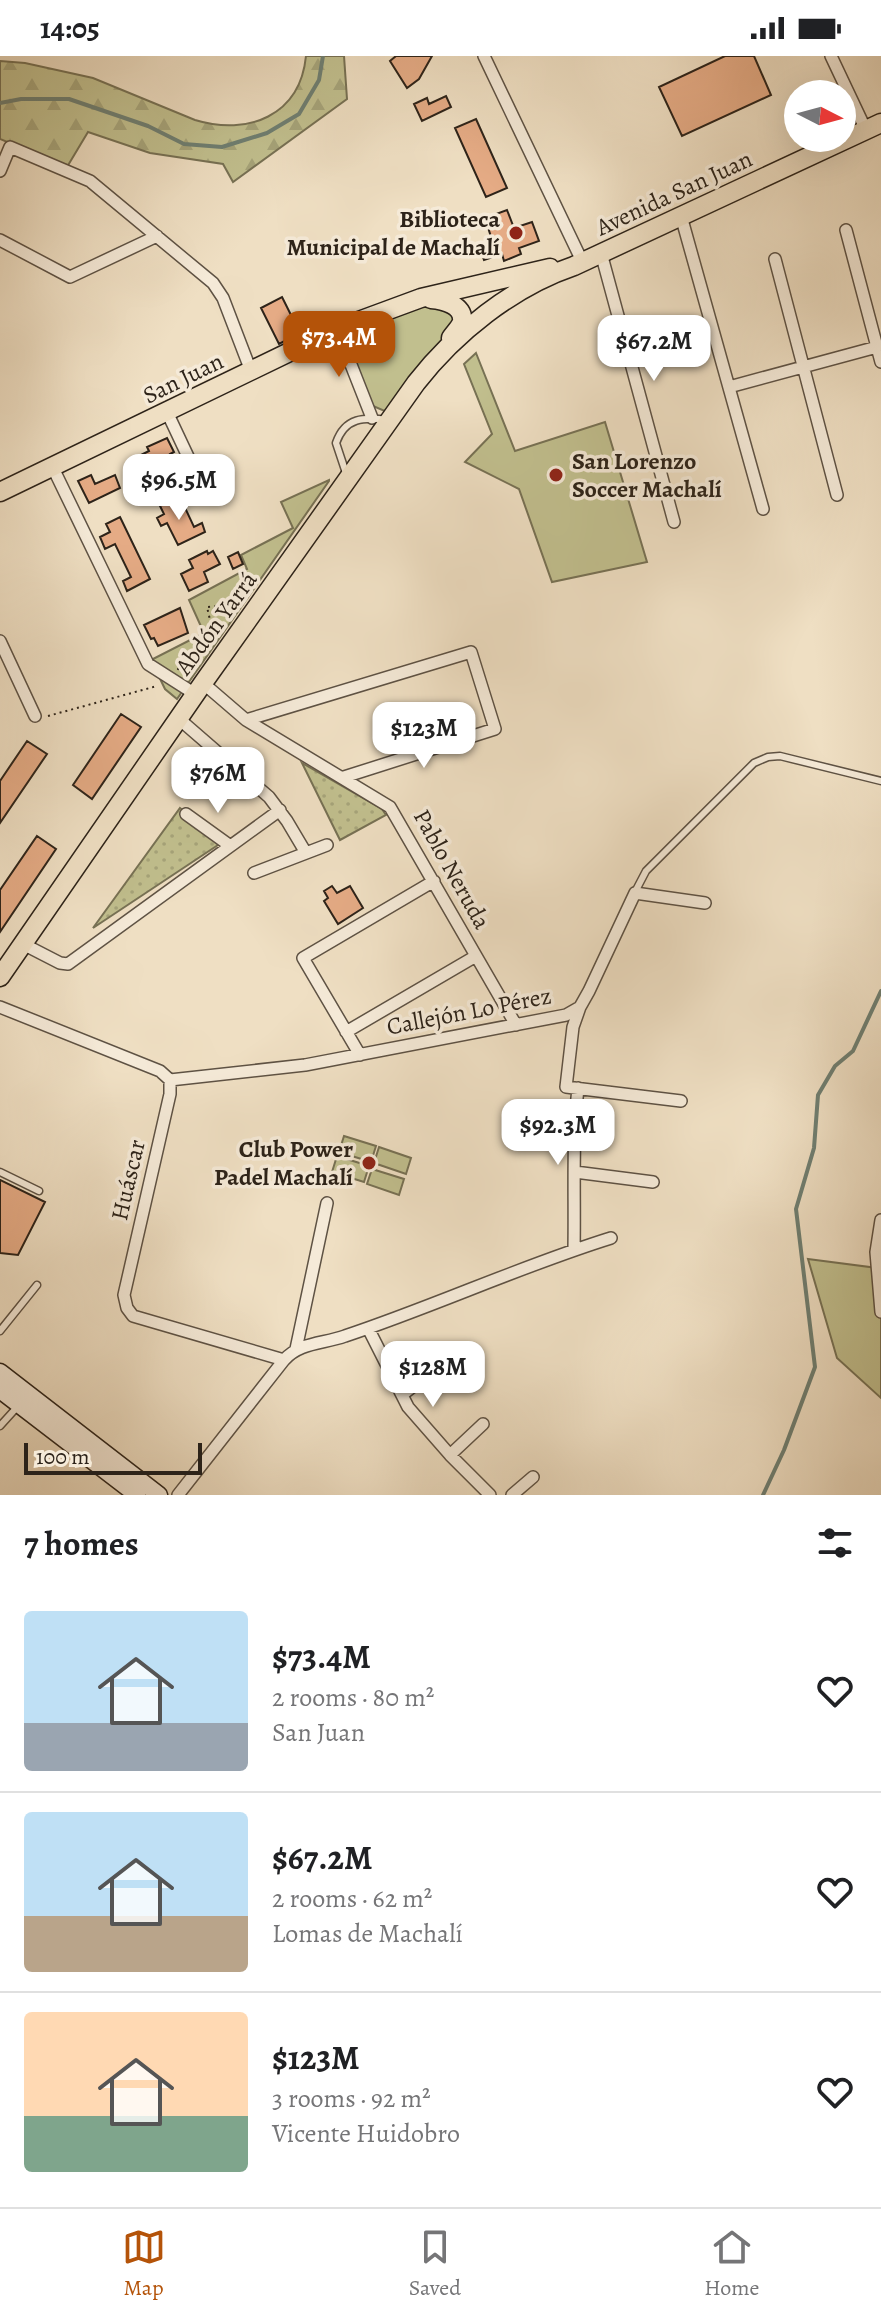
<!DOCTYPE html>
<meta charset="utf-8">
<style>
:root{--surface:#fff;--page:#f2f2f2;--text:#202124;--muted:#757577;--line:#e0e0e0;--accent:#b45309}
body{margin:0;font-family:Alegreya,serif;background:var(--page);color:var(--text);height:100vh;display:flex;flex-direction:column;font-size:30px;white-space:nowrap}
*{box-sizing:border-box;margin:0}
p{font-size:26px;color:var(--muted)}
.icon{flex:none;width:44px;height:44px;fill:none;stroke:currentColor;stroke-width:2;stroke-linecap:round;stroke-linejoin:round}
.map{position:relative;height:1439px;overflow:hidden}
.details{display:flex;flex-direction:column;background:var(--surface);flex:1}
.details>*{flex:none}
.needle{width:52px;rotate:96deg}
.controls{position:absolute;left:784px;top:24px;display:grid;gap:16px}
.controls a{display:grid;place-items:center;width:72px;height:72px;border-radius:50%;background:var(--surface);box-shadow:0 8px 32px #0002;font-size:40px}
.scale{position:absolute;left:24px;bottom:20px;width:178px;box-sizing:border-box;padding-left:8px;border:4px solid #2d2319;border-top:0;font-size:22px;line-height:28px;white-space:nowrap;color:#2d2319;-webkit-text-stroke:6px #f5ead8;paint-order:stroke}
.price{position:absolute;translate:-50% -68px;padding:0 18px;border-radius:16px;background:#fff;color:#222;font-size:26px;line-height:52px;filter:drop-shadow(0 2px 4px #0008)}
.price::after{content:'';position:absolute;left:50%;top:48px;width:24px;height:18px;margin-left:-12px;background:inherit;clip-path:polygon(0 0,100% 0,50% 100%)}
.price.current{background:var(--accent);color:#fff}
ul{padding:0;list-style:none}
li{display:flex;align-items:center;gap:24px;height:200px;padding:0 24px}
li+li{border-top:2px solid var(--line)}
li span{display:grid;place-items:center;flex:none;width:224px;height:160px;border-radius:8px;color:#555}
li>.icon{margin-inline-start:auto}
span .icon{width:96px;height:96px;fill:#fffc;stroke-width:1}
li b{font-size:34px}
h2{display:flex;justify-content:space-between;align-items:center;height:96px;padding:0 24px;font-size:34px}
.status{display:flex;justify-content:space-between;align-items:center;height:56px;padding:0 40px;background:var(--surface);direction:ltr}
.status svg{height:22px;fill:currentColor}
.menu{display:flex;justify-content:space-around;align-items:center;height:112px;border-top:2px solid var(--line);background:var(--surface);font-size:22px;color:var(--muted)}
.menu a{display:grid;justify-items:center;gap:4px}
.menu .current{color:var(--accent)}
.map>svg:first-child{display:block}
.grass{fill:url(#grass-dots);stroke:#777154;stroke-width:2}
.forest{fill:url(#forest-firs);stroke:#777154;stroke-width:2}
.green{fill:#c1bf8e;stroke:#777154;stroke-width:2}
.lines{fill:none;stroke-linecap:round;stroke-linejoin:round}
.stream{stroke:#6f7f72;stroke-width:4}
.building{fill:#e5ab85;stroke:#2d2319;stroke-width:2}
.service-casing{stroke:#5e5244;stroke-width:9}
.minor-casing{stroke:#5e5244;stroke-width:14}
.secondary-casing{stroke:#2d2319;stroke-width:19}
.primary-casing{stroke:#2d2319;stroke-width:21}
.path{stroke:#2d2319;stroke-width:2;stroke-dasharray:2 4;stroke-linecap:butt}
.service{stroke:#f5ead8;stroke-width:6}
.minor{stroke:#f5ead8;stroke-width:11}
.secondary{stroke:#f5ead8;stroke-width:16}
.primary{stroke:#efdfc3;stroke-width:18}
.poi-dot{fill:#8f2418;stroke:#f5ead8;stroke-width:3}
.labels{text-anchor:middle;stroke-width:7;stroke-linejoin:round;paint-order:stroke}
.street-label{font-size:24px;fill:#2d2319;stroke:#f5ead8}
.poi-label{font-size:24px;font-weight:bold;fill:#2d2319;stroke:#f5ead8;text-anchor:end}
</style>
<div class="status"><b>14:05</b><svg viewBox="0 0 49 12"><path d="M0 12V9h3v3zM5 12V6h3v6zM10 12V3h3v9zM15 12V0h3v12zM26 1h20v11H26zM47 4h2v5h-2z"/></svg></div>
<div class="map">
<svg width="881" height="1439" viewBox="0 0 881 1439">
<defs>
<pattern id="grass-dots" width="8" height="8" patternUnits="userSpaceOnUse" patternTransform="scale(2)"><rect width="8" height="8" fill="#c1bf8e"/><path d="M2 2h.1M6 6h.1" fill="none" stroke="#a6a47a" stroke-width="1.8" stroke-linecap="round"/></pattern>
<pattern id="forest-firs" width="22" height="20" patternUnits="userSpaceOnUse" patternTransform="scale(2)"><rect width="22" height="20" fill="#c1bf8e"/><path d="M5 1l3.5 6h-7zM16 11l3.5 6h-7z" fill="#a6a47a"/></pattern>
</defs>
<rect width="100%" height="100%" fill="#efdfc3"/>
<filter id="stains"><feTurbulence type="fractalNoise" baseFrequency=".0025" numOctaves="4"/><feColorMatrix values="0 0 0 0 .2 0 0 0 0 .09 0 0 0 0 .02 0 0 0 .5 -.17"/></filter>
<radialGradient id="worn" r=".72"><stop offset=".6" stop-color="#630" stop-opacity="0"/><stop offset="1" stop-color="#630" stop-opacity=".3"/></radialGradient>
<!-- grass -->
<path class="grass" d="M 302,707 L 382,753 L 386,759 L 340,784 Z
M 180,752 L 224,785 L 93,872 Z"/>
<!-- forest -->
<path class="forest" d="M 306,0 L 344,0 L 347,43 L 233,126 L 223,108 L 150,97 L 88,76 L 67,111 L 0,83 L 0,5 L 25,7 L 93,22 L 195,64 C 248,80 300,60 306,0 Z"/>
<!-- green -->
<path class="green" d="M 442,247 L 459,265 L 441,290 L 419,309 L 387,356 L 373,350 L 342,278 L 427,248 Z
M 476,297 L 515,395 L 605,366 L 647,506 L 552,526 L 519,433 L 465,406 L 492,378 L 464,308 Z
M 329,424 L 329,425 L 177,643 L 165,633 L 151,604 L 204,577 L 189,544 L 247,513 L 241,499 L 293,472 L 281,446 Z
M 344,1080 L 376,1090 L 371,1106 L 339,1096 Z
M 379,1091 L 411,1102 L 406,1118 L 374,1107 Z
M 337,1100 L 369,1110 L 364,1126 L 332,1116 Z
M 372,1113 L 404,1123 L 399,1139 L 367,1128 Z
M 808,1203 L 877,1212 L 881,1256 L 881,1342 L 837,1302 Z"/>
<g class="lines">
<!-- stream -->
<path class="stream" d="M 0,47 L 21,43 L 69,43 L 148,70 L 184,88 L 222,91 L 267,77 L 299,58 L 319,24 L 323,0
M 763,1439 L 784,1394 L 815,1311 L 796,1153 L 814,1092 L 818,1039 L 835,1010 L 853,995 L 881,935"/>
</g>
<!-- building -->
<path class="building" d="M 396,0 L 432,0 L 419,23 L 407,32 L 390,5 Z
M 725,0 L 754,0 L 771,39 L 682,80 L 659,31 Z
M 446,40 L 451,51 L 422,65 L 414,48 L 427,42 L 429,48 Z
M 476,63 L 507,132 L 486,141 L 455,72 Z
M 507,154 L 514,172 L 532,166 L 539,185 L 519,192 L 521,198 L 504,205 L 502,198 L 484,204 L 479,189 L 492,184 L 485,162 Z
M 282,241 L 300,277 L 279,288 L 261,252 Z
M 167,382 L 174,396 L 170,398 L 174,407 L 164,412 L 170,425 L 147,436 L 141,424 L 137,426 L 130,412 L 136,409 L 133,403 L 149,395 L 147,391 Z
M 91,419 L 95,428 L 115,419 L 120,432 L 89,447 L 78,425 Z
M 180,441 L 194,471 L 202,467 L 205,476 L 178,489 L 167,467 L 161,470 L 157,462 L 164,458 L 160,450 Z
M 120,461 L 150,523 L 127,535 L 123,525 L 131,521 L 115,488 L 105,493 L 100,481 L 110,476 L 106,468 Z
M 207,495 L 208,498 L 213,495 L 220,508 L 204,516 L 208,526 L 189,535 L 181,518 L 193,512 L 189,504 Z
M 238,496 L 243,508 L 233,513 L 228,501 Z
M 180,552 L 188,577 L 158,590 L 154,582 L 151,583 L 144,569 Z
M 121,658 L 141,671 L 92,743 L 73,729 Z
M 27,685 L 47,698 L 0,767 L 0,725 Z
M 37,780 L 56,793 L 0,876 L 0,834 Z
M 332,830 L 337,837 L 350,830 L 363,852 L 338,868 L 324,845 L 328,842 L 324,835 Z
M 0,1124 L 45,1146 L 18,1199 L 0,1197 Z"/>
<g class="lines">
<defs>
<path id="service" d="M 346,417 L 336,387 C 345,361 364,361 388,364
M 635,836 L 646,815 L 754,707 L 768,701 L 780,700 L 881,725
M 0,1116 L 39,1135
M 0,1275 L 37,1229
M 0,1370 L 19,1349"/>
<path id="minor" d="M 484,0 L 582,205
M 831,0 L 866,74
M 0,115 L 10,91 L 90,125 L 213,227 L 223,242 L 251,315
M 681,160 L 763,453
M 846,174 L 881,306
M 0,184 L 70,221 L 157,180
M 601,197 L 674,466
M 775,203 L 837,439
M 337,273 L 372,362
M 729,331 L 877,291
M 167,356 L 207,441
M 53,412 L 148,608 L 195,638
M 0,585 L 35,660
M 203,627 L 246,664 L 390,751 L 516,969
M 178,662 L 269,741 L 287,765 L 306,797
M 246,664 L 471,596 L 495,673 L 344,721
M 186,758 L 229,789
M 254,817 L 327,789
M 23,888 L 60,907 L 68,908 L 280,754
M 0,951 L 160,1015 L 170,1024 L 170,1038 L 124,1239 L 127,1252 L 133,1260 L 284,1304
M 580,951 L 573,971 L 566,1031 L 681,1045
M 346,976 L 476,900
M 360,999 L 303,902 L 434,825
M 170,1024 L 305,1009 L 566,959 L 580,951 L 589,935 L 635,837 L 705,847
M 575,1116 L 653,1126
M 881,1164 L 876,1196 L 881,1256
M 574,1193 C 575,1140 572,1086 578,1032
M 368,1272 L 408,1351 L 450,1399 L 490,1439
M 296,1293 L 327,1147
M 402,1339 L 425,1321
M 450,1399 L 483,1368
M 178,1439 L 284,1304 C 300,1286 323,1288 345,1280 C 435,1250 521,1210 611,1182
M 512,1439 L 533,1421"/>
<path id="secondary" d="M 0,1316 L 159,1439
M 0,1334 L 137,1439"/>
<path id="primary" d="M 431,243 C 443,244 464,249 462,265 C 461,271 454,277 451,282
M 0,436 L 337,273 L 421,242 L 550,212
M 0,921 L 203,627 L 416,327 C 455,277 512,231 574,210 L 881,67"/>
</defs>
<!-- service casing -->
<use href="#service" class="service-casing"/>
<!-- minor casing -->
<use href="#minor" class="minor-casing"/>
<!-- secondary casing -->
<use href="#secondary" class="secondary-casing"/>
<!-- primary casing -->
<use href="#primary" class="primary-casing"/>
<!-- path -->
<path class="path" d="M 178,614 L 180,602 L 214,581 L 207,551 L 224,550
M 48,660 L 157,630"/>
<!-- service -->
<use href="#service" class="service"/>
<!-- minor -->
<use href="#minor" class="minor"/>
<!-- secondary -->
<use href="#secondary" class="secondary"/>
<!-- primary -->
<use href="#primary" class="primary"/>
</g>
<!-- markers -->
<g class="poi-dot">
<circle cx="516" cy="177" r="8"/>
<circle cx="556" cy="419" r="8"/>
<circle cx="369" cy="1107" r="8"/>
</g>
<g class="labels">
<!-- street labels -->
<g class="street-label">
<text transform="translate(674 137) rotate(-25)" y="8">Avenida San Juan</text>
<text transform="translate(183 322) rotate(-26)" y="8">San Juan</text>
<text transform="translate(216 567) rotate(-54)" y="8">Abdón Yarrá</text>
<text transform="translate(452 813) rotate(61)" y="8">Pablo Neruda</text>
<text transform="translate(469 955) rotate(-11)" y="8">Callejón Lo Pérez</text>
<text transform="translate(128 1124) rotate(-77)" y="8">Huáscar</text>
</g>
<!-- poi labels -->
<g class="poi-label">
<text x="500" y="171">Biblioteca<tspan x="500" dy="28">Municipal de Machalí</tspan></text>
<text x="572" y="413" text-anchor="start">San Lorenzo<tspan x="572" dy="28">Soccer Machalí</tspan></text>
<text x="353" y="1101">Club Power<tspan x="353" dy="28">Padel Machalí</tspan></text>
</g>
</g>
<rect width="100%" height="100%" filter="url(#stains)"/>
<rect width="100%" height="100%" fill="url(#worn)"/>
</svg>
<div class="controls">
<a><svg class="needle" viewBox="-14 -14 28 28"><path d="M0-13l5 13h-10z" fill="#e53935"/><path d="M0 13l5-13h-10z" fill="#757577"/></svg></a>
</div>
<div class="scale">100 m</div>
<b class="price current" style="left:339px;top:323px">$73.4M</b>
<b class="price" style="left:654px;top:327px">$67.2M</b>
<b class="price" style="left:179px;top:466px">$96.5M</b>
<b class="price" style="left:424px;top:714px">$123M</b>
<b class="price" style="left:218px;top:759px">$76M</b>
<b class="price" style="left:558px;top:1111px">$92.3M</b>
<b class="price" style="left:433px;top:1353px">$128M</b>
</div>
<section class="details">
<h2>7 homes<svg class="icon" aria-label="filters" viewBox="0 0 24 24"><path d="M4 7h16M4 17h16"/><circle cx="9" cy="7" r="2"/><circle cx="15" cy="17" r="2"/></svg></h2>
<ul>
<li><span style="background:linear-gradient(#bfe0f5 70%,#9aa5b1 0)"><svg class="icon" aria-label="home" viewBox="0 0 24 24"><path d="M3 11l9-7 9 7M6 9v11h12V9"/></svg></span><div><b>$73.4M</b><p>2 rooms · 80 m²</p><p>San Juan</p></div><svg class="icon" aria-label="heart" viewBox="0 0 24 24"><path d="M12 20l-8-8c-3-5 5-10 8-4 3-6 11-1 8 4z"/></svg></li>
<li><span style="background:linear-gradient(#bfe0f5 65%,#b9a48a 0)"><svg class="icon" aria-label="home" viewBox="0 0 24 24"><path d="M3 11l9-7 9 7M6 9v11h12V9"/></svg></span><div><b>$67.2M</b><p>2 rooms · 62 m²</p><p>Lomas de Machalí</p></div><svg class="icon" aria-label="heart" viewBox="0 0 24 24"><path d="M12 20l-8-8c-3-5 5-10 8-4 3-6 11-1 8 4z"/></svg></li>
<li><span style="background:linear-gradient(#ffd9b3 65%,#7fa58c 0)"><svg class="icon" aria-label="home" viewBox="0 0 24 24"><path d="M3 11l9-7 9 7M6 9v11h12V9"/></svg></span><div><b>$123M</b><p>3 rooms · 92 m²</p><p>Vicente Huidobro</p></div><svg class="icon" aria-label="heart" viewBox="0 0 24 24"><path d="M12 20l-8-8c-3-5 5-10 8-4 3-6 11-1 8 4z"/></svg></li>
</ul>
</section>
<nav class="menu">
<a class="current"><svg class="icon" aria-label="map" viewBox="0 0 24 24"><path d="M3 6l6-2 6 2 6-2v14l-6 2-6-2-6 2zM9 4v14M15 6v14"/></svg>Map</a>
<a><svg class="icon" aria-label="saved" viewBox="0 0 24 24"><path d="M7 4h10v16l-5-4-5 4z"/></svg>Saved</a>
<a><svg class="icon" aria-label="home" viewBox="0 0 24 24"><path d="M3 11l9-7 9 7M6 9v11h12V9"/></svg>Home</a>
</nav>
